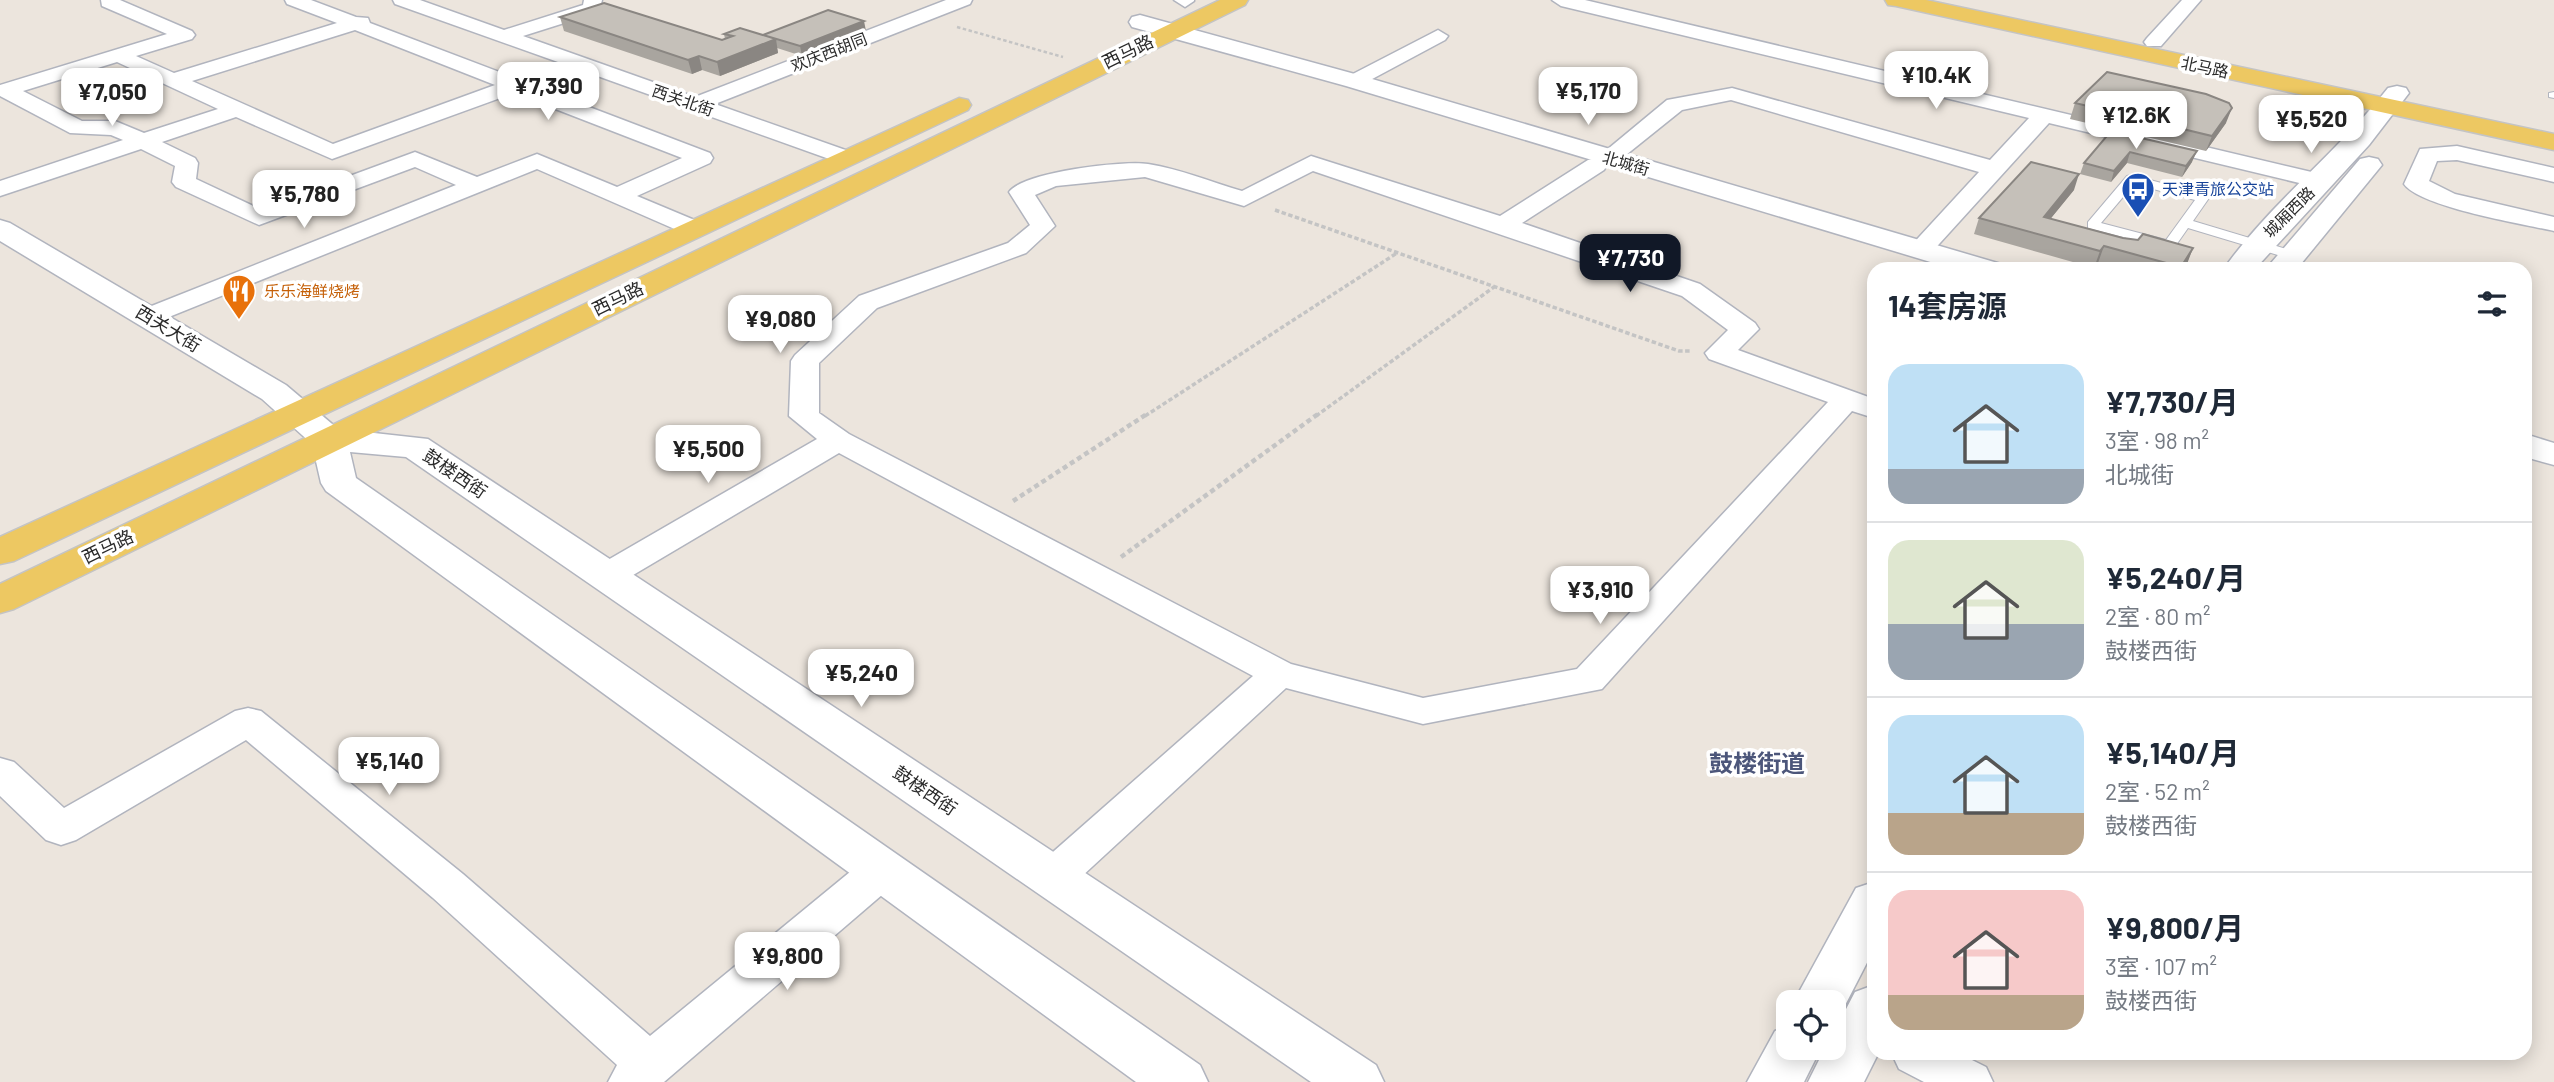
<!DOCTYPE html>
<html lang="zh">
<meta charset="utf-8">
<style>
:root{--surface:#fff;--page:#f2f2f3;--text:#1f2937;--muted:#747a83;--line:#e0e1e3;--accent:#111827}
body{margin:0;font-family:Barlow,"Noto Sans SC",sans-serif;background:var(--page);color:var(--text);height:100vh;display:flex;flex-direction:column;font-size:26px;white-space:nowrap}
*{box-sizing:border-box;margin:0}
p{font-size:23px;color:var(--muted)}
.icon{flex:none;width:38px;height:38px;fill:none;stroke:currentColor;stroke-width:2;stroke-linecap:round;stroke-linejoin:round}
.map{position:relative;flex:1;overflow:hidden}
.side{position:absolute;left:1867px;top:262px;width:665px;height:798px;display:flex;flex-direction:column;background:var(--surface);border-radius:21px;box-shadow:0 4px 18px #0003}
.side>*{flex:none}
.controls{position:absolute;left:1776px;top:990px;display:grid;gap:14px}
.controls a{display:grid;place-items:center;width:70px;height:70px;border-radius:14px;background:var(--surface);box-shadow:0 4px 18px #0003;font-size:35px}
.price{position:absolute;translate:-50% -60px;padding:0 16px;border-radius:14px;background:#fff;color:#222;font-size:23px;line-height:46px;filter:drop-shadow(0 2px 4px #0008)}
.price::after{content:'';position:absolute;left:50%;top:42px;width:21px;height:16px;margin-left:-10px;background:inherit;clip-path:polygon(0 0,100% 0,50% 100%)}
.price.selected{background:var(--accent);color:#fff}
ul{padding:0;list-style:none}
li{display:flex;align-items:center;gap:21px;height:175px;padding:0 21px}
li+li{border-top:2px solid var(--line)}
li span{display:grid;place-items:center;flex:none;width:196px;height:140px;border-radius:21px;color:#555}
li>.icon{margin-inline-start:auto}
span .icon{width:84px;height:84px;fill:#fffc;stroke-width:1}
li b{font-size:30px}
h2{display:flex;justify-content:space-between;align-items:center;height:84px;padding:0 21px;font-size:30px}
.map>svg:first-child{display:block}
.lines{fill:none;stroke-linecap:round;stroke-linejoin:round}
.lane-casing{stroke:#b1b4be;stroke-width:2}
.street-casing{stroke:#b1b4be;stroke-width:3}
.secondary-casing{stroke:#b1b4be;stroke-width:3}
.primary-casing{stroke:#c4c4c4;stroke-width:3}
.path-far2{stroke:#c4c4c4;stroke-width:2.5;stroke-dasharray:3.5 2.5;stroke-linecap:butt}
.path-far1{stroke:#c4c4c4;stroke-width:3.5;stroke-dasharray:4.5 2.5;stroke-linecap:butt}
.path{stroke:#c4c4c4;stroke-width:4.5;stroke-dasharray:5 3.5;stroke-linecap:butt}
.lane{fill:#fff;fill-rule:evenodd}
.street{fill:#fff;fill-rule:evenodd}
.secondary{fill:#fff;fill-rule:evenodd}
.primary{fill:#edc862;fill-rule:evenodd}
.wall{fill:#a9a59f}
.shaded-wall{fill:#8a8682}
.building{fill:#c5c0b9;stroke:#8a8682;stroke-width:2}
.labels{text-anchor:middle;stroke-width:7;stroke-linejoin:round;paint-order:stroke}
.far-street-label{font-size:16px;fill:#2b2b2b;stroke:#fff}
.far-transit-label{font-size:16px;fill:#164399;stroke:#fff;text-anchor:start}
.far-food-label{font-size:16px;fill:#c56008;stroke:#fff;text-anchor:start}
.street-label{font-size:18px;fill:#2b2b2b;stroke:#fff}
.district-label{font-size:24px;font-weight:bold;fill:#4c567a;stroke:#fff}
</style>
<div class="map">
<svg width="2554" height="1082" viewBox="0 0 2554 1082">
<rect width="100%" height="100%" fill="#ece5dd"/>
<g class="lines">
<defs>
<path id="lane" d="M 2554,92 L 2554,98 L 2549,97 L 2549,93 Z
M 2131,175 L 2207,195 L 2209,198 L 2193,221 L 2296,252 L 2298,255 L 2291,259 L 2188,228 L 2174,248 L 2169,249 L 2088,228 L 2088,222 L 2127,176 ZM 2134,184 L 2195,200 L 2166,240 L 2101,223 Z"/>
<path id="street" d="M 101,0 L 120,0 L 192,31 L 195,35 L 192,39 L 136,56 L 174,73 L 337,23 L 287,4 L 285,0 L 311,0 L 356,17 L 368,18 L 370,23 L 515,78 L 558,62 L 395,4 L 393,0 L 420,0 L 504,30 L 583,5 L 584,0 L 602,0 L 599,12 L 523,36 L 695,97 L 946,0 L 972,0 L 970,4 L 715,104 L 854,153 L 857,158 L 854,163 L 846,165 L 578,69 L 534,86 L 710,153 L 713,158 L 710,163 L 637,196 L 704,224 L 707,229 L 704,234 L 695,236 L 686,234 L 537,169 L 149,325 L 139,323 L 135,317 L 139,311 L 456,185 L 415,167 L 259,225 L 176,187 L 172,182 L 175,166 L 141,149 L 0,196 L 0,181 L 123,140 L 111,135 L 70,133 L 0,96 L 0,85 L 167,34 L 102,6 ZM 355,30 L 495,85 L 333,144 L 192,81 ZM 117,62 L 218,109 L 144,133 L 115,121 L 82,121 L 23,91 ZM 514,93 L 682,158 L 617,187 L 537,154 L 477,177 L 415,152 L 260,209 L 196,179 L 198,163 L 195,158 L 162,142 L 236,117 L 332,159 Z
M 1174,0 L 1194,0 L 1194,1 L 1185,7 Z
M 1552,0 L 1585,0 L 2320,174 L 2328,176 L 2332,181 L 2328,186 L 2320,188 L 2049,123 L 1930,254 L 1921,257 L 1912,254 L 1908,249 L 1979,172 L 1731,100 L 1682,110 L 1616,163 L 1607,165 L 1604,170 L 1522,223 L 1700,284 L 1755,323 L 1759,329 L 1738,350 L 1874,399 L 1874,418 L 1852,411 L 1602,689 L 1423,724 L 1286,688 L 1067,890 L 1052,895 L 1037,890 L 1031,878 L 1037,866 L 1253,676 L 839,453 L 618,584 L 606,587 L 594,584 L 589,576 L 594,568 L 817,439 L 789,416 L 791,361 L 795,355 L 859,296 L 1008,243 L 1030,225 L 1009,192 C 1023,172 1124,160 1148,164 C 1180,169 1211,182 1242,191 L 1311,156 L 1500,216 L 1588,160 L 1597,158 L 1667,100 L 1732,88 L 1990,160 L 2029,118 L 1561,6 ZM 1313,171 L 1682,296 L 1728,330 L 1705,353 L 1709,359 L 1828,402 L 1577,669 L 1423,698 L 1291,664 L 849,434 L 819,413 L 819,363 L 877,308 L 1026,253 L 1055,226 L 1035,195 L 1056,186 L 1145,177 L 1244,206 Z
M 2182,0 L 2201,0 L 2161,46 L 2147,46 L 2144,42 L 2147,38 Z
M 1438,30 L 1448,36 L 1445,40 L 1361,85 L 1347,85 L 1344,81 L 1347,77 Z
M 2457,146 L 2554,168 L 2554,182 L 2457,160 L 2437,161 L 2429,181 L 2455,194 L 2554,217 L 2554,231 C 2523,224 2420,207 2404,184 L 2420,149 Z
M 248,708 L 261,711 L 463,874 L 650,1036 L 867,858 L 882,854 L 897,858 L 903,870 L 897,882 L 664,1082 L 608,1082 L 617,1065 L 433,898 L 246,740 L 76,840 L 61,845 L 46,840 L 0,796 L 0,758 L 14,762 L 64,808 L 235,711 Z
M 1892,1054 L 1960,1054 L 1986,1067 L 1993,1082 L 1924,1082 L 1899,1069 Z"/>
<path id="secondary" d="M 1140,15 L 1362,76 L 2001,264 L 2005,270 L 1957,270 L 1346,86 L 1132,27 L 1129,22 L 1132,17 Z
M 2397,86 L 2406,88 L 2409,93 L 2369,145 L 2254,270 L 2223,270 C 2269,204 2338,152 2388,88 Z
M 2369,157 L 2378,159 L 2382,165 L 2296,270 L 2265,270 L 2360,159 Z
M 0,220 L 10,223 L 286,385 L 338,429 L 428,439 L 1376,1065 L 1384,1082 L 1311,1082 L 406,457 L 350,452 L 356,478 L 1200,1065 L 1208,1082 L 1136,1082 L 326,491 L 321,483 L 312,444 L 262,399 L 0,241 Z
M 2525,434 L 2554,443 L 2554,465 L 2525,457 Z
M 1874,882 L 1874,949 L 1838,1019 L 1834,1020 L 1834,1003 L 1793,1003 L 1856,888 Z
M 1874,985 L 1874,1054 L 1878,1054 L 1864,1082 L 1808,1082 L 1825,1048 L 1834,1048 L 1834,1032 L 1855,992 Z
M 1788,1026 L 1788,1048 L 1821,1048 L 1804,1082 L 1747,1082 L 1775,1031 Z"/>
<path id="primary" d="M 1220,0 L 1248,0 L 1245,5 L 14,609 L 0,613 L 0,584 Z
M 1885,0 L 1926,0 L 2554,134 L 2554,150 L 1896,6 L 1888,5 Z
M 959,98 L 968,100 L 971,105 L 968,110 L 14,561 L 0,564 L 0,537 Z"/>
</defs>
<!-- lane casing -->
<use href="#lane" class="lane-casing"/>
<!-- street casing -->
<use href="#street" class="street-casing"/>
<!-- secondary casing -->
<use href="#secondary" class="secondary-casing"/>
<!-- primary casing -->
<use href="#primary" class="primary-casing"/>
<!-- path-far2 -->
<path class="path-far2" d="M 957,27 L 1063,57"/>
<!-- path-far1 -->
<path class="path-far1" d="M 1275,210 L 1679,351 L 1690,351
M 1145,416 L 1397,253
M 1316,416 L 1494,287"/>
<!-- path -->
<path class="path" d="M 1013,501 L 1147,414
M 1121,557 L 1318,414"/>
<!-- lane -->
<use href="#lane" class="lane"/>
<!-- street -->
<use href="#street" class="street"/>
<!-- secondary -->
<use href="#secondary" class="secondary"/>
<!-- primary -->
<use href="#primary" class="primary"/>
</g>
<!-- wall -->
<path class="wall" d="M 560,17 L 722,40 L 725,39 L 724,34 L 763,35 L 866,31 L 802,56 L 777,48 L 778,53 L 720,76 L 702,70 L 692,74 L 564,31 Z
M 2075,103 L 2226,123 L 2206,151 L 2070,119 Z
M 2111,131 L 2192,162 L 2182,177 L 2127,163 L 2111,182 L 2080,174 L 2084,163 Z
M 2074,190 L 2050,219 L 2123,238 L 2193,248 L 2184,270 L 2123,270 L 2098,263 L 2094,268 L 1974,234 L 1979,218 Z"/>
<!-- shaded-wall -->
<path class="shaded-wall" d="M 864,21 L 866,31 L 802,56 L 800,46 Z
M 776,39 L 778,53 L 720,76 L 717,62 Z
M 699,56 L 702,70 L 692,74 L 688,60 Z
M 2232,108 L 2226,123 L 2206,151 L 2212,136 Z
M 2197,151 L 2192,162 L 2182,177 L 2186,166 Z
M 2130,152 L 2127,163 L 2111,182 L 2114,171 Z
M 2079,174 L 2074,190 L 2039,233 L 2044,217 Z
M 2104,246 L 2098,263 L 2094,268 L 2100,251 Z
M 2193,248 L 2187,264 L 2184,270 L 2180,270 Z"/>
<!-- building -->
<path class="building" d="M 604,3 L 722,40 L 733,36 L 724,34 L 740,28 L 776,39 L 717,62 L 699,56 L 688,60 L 560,17 Z
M 828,10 L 864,21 L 800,46 L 763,35 Z
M 2107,72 L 2206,94 L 2229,103 L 2232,108 L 2212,136 L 2075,103 Z
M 2111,131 L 2197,151 L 2186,166 L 2130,152 L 2114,171 L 2084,163 Z
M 2031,162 L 2079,174 L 2044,217 L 2123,238 L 2138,240 L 2143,234 L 2193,248 L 2181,267 L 2104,246 L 2100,251 L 1979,218 Z"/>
<!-- icons -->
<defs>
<symbol id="bus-pin" viewBox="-11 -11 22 30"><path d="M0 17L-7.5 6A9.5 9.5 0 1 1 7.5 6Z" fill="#1a4fb4" stroke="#fff"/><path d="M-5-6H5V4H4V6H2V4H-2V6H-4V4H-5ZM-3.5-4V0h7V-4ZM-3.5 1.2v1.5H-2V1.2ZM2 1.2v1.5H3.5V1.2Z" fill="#fff"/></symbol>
<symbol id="restaurant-pin" viewBox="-11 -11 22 30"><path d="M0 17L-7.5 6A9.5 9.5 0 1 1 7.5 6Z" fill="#e8710a" stroke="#fff"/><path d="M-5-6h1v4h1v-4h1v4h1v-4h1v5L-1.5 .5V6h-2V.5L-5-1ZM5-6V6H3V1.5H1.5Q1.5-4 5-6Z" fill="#fff"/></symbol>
</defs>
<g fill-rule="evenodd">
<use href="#bus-pin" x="2119" y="170" width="38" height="52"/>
<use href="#restaurant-pin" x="220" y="272" width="38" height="52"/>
</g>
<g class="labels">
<!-- far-street labels -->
<g class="far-street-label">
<text transform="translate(829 52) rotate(-21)" y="6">欢庆西胡同</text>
<text transform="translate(2205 67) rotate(12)" y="6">北马路</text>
<text transform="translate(683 100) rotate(19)" y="6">西关北街</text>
<text transform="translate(1626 163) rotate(16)" y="6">北城街</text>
<text transform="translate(2289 212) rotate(-45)" y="6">城厢西路</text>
</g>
<!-- far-transit labels -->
<g class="far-transit-label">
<text x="2162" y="195">天津青旅公交站</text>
</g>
<!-- far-food labels -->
<g class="far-food-label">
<text x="264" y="297">乐乐海鲜烧烤</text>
</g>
<!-- street labels -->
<g class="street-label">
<text transform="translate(1128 52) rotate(-26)" y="6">西马路</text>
<text transform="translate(618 299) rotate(-26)" y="6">西马路</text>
<text transform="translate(168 329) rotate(31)" y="6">西关大街</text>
<text transform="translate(455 474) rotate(34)" y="6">鼓楼西街</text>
<text transform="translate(108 547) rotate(-26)" y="6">西马路</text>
<text transform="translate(925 791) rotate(34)" y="6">鼓楼西街</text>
</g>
<!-- district labels -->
<g class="district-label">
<text x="1757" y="772">鼓楼街道</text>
</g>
</g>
</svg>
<div class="controls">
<a><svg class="icon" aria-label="locate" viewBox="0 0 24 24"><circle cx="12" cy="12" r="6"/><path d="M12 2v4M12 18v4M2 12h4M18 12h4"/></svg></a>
</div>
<b class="price" style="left:1936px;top:111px">¥10.4K</b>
<b class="price" style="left:548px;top:122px">¥7,390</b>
<b class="price" style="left:1588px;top:127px">¥5,170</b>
<b class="price" style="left:112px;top:128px">¥7,050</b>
<b class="price" style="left:2136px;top:151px">¥12.6K</b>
<b class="price" style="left:2311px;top:155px">¥5,520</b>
<b class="price" style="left:304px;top:230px">¥5,780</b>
<b class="price selected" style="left:1630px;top:294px">¥7,730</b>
<b class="price" style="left:780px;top:355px">¥9,080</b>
<b class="price" style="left:708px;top:485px">¥5,500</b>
<b class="price" style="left:1600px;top:626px">¥3,910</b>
<b class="price" style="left:861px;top:709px">¥5,240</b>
<b class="price" style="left:389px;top:797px">¥5,140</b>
<b class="price" style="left:787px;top:992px">¥9,800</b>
<section class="side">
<h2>14套房源<svg class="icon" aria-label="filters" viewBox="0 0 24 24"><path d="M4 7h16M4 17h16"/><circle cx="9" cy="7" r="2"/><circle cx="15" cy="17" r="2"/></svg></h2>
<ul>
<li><span style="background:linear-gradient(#bfe0f5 75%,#9aa5b1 0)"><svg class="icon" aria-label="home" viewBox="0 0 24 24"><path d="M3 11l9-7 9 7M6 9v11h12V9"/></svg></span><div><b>¥7,730/月</b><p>3室 · 98 m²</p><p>北城街</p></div></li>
<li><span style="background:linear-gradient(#dfe7d0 60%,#9aa5b1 0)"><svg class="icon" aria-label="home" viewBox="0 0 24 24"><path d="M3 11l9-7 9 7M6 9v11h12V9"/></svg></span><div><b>¥5,240/月</b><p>2室 · 80 m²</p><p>鼓楼西街</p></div></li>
<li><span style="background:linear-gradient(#bfe0f5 70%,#b9a48a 0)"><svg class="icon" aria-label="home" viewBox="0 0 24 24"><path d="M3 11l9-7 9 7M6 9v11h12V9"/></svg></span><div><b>¥5,140/月</b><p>2室 · 52 m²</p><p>鼓楼西街</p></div></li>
<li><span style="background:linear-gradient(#f6c9c9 75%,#b9a48a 0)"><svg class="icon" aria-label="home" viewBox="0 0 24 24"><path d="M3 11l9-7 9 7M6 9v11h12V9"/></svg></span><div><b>¥9,800/月</b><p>3室 · 107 m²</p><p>鼓楼西街</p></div></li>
</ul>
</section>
</div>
